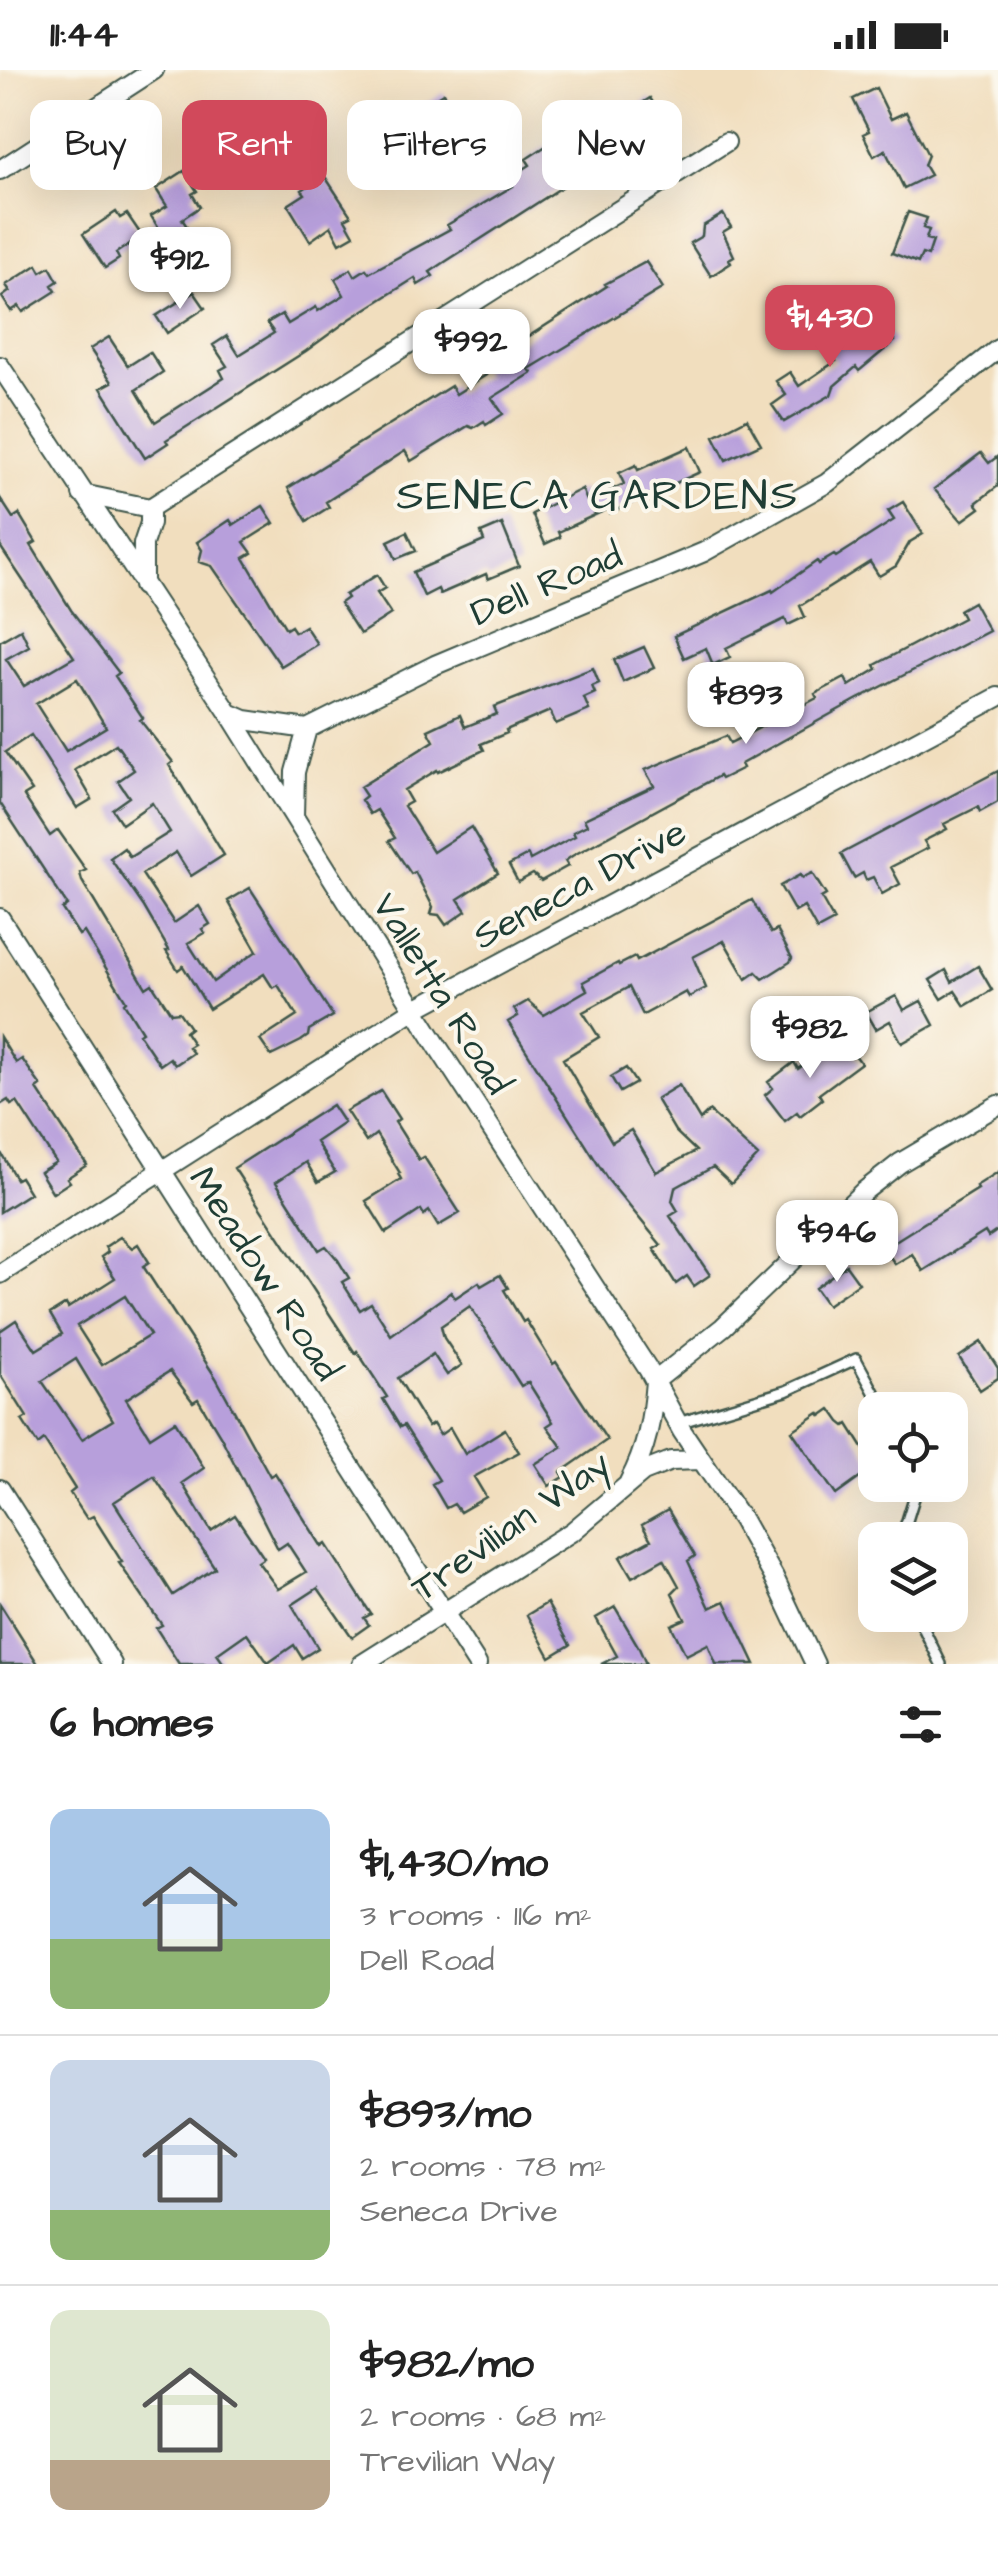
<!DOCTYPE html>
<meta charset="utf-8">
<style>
:root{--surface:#fff;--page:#f6f6f6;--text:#222;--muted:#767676;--line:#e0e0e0;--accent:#d1495b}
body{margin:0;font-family:"Architects Daughter",sans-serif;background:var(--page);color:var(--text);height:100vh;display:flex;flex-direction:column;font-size:38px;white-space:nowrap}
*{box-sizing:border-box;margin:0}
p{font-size:32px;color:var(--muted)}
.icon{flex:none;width:55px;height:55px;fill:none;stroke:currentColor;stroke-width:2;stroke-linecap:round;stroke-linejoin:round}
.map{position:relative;height:1594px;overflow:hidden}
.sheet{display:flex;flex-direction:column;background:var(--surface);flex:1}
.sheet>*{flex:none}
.guide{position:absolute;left:30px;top:30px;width:940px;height:90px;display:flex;gap:20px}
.controls{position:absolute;left:858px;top:1322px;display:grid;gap:20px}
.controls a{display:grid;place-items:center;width:110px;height:110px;border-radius:20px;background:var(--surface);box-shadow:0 10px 40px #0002;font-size:50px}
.price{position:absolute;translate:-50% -85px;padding:0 22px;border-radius:20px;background:#fff;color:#222;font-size:32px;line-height:65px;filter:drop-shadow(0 2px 5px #0008)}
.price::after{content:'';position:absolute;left:50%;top:60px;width:30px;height:22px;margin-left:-15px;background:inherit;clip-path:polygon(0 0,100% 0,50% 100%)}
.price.on{background:var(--accent);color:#fff}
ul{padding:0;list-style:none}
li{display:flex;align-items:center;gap:30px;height:250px;padding:0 50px}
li+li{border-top:2px solid var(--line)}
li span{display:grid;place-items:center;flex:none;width:280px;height:200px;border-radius:20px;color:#555}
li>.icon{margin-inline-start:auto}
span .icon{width:120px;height:120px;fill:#fffc;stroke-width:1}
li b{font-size:42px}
h2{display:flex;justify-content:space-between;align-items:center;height:120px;padding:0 50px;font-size:42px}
.chip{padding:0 35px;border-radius:20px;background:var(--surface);box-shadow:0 10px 40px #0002;font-size:35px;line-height:90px}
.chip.on{background:var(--accent);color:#fff}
.status{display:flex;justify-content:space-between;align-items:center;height:70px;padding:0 50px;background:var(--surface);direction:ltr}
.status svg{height:28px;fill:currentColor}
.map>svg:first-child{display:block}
.building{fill:#b79fdb;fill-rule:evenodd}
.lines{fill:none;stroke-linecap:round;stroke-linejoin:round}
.lane-casing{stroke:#3e5549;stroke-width:14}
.street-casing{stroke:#3e5549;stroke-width:22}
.lane{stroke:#fff;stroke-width:9}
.street{stroke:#fff;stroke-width:18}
.labels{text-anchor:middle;stroke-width:8;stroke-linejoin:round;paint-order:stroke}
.street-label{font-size:38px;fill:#1f3d34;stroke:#fbf7ec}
.quarter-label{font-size:42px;letter-spacing:2.5px;fill:#1f3d34;stroke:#fbf7ec}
</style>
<div class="status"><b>11:44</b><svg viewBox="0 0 49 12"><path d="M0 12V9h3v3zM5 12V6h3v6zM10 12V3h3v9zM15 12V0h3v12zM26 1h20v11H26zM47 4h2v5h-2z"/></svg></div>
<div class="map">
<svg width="998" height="1594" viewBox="0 0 998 1594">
<rect width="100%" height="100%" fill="#fbf7ec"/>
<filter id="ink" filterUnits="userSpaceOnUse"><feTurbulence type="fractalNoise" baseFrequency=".01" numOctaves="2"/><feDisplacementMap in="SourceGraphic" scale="20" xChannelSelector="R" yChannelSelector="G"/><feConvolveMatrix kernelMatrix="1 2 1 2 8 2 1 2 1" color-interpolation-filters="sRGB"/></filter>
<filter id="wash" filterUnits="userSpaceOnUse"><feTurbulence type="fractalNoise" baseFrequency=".0048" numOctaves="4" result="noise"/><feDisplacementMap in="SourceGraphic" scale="40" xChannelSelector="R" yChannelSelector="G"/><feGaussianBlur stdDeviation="2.25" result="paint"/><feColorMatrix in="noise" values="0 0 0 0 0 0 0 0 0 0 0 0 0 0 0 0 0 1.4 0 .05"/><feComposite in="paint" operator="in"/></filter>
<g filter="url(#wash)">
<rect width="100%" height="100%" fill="#f1debe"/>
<g id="blocks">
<!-- building -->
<path class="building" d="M 876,18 L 891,49 L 906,42 L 928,85 L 924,95 L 930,105 L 904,118 L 885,80 L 874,86 L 863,64 L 869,61 L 853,29 Z
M 443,23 L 465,58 L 387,107 L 369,79 L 420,47 L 416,40 Z
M 650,28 L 665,51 L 630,73 L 628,70 L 599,89 L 601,92 L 445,192 L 430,202 L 433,206 L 418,215 L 415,208 L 350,249 L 306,281 L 166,370 L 168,373 L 145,388 L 101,318 L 112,312 L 90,279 L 109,267 L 128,296 L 150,282 L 163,302 L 136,320 L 155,352 L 224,308 L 220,300 L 227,296 L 213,275 L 227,266 L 239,285 L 274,263 L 267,253 L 282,244 L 288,254 L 316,237 L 318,241 L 344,225 L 335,209 L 351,199 L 355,206 L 366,199 L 369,203 L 450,159 L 447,155 L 513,116 L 508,109 L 530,95 L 526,89 L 549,74 L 552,80 L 558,76 L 560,79 L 584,64 L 587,69 Z
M 184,101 L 197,121 L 192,124 L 200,137 L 182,149 L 188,158 L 167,172 L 151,146 L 167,136 L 156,119 Z
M 324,105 L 351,146 L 345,149 L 354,165 L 340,173 L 331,156 L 310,171 L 288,135 L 305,124 L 302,120 Z
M 116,142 L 120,148 L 127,144 L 142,166 L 116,183 L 119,189 L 105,198 L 83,164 Z
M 908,142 L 927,148 L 923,158 L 929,160 L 926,169 L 933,171 L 928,186 L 922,184 L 918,193 L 892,183 Z
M 723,144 L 731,157 L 723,162 L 734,186 L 729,189 L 731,193 L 711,206 L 690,173 L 702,166 L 703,156 Z
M 646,192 L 663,218 L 529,299 L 532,303 L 492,328 L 503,344 L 486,355 L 484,351 L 473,358 L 468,356 L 411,391 L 405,381 L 326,432 L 329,437 L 307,451 L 288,418 L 451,316 L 456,324 L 486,305 L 481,297 L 607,216 L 605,214 Z
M 37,195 L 41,202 L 50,197 L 58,211 L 52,215 L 56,221 L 23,242 L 19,236 L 11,241 L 2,227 L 10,221 L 6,215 Z
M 194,222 L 205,238 L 167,263 L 156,246 Z
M 829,256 L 846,275 L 854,268 L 856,270 L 862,265 L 864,268 L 883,257 L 895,271 L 859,301 L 856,297 L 834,316 L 831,325 L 784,352 L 772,335 L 786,325 L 776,311 L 790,302 L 799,316 L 836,291 L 815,268 Z
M 747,349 L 761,374 L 726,390 L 714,366 Z
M 689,377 L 700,402 L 610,443 L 608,439 L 558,462 L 560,467 L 545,474 L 532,444 L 582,419 L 587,431 L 624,414 L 619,403 L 636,395 L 638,400 Z
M 981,383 L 989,393 L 998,386 L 998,416 L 976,433 L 980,438 L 962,451 L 934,419 Z
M 0,428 L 13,448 L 19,444 L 36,472 L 31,475 L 71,540 L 119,603 L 115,606 L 143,648 L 140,650 L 173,692 L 169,695 L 224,785 L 191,806 L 176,782 L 142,804 L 174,853 L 199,836 L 210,854 L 202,859 L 205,863 L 188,873 L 213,912 L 257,881 L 228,831 L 250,818 L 333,946 L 309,960 L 308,966 L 301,971 L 271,986 L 260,970 L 297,946 L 278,915 L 273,918 L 264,904 L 209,939 L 183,896 L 178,900 L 166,881 L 169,880 L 144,837 L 110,788 L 124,778 L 130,787 L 170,762 L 152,733 L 122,754 L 112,739 L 129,727 L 118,711 L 134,700 L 116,674 L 75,700 L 92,729 L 77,738 L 31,665 L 5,682 L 32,721 L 24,726 L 50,766 L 58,760 L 86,800 L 80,803 L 82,811 L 146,918 L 152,914 L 171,943 L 179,942 L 190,958 L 185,962 L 193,974 L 188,977 L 193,983 L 175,995 L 170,988 L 160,995 L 139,964 L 142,962 L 124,933 L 126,931 L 84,862 L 79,865 L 62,839 L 67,835 L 0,733 L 0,571 L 21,559 L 29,576 L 6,589 L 24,616 L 74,587 L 0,476 ZM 77,609 L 106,657 L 66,681 L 36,634 Z
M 903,432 L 923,464 L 910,472 L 896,496 L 879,506 L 870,492 L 800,536 L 805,547 L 788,555 L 785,549 L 726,578 L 730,587 L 713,595 L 706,578 L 684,588 L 674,566 L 772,520 L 773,522 L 817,491 L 819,494 L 834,485 L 836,487 L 894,450 L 888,441 Z
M 263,436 L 274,453 L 244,472 L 252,483 L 244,488 L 286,559 L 291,556 L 295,562 L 305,556 L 317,574 L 281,596 L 212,496 L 199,492 L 202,480 L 197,472 L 230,450 L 233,455 Z
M 502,454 L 519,496 L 488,509 L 486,504 L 440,524 L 438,519 L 424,526 L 413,502 L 484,471 L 481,463 Z
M 407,462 L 416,481 L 396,489 L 388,471 Z
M 377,505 L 385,518 L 377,523 L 391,544 L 360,564 L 340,533 L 347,528 L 345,525 Z
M 973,532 L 989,561 L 856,630 L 741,694 L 743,698 L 721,709 L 719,706 L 572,786 L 565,791 L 568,796 L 541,811 L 533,804 L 518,812 L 509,795 L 528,785 L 530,790 L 575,766 L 573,762 L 587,755 L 584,749 L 654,716 L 645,700 L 726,666 L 730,673 L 817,628 L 815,624 L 845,608 L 849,616 L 877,599 L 875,595 L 963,548 L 959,540 Z
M 644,577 L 654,598 L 623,612 L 614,590 Z
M 593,598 L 599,613 L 592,616 L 595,623 L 584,628 L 589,640 L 556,654 L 550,641 L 506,660 L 507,663 L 481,674 L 484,680 L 438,702 L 437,700 L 404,720 L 411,732 L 404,736 L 433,782 L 471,757 L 498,803 L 458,829 L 466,841 L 446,855 L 439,845 L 431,844 L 433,837 L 415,802 L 411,804 L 389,771 L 395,768 L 377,740 L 370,744 L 361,730 L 366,726 L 360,717 L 434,671 L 428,660 L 460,645 L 465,657 L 497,644 L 494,637 Z
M 998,701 L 998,732 L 980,742 L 978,737 L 944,754 L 947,759 L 924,771 L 928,778 L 891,797 L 900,814 L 882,824 L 873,807 L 866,810 L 863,803 L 854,808 L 841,784 Z
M 812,803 L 826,825 L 821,828 L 834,851 L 817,860 L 804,837 L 795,842 L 780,816 L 800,805 L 802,808 Z
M 752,830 L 771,863 L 777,860 L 792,888 L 790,892 L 763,909 L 756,902 L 746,909 L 724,871 L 693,887 L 706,918 L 689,927 L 686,922 L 643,945 L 629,917 L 583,942 L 599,967 L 563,989 L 612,1072 L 631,1060 L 656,1102 L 696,1081 L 675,1061 L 656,1029 L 679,1015 L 700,1050 L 709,1041 L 758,1086 L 731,1114 L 713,1097 L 675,1118 L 672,1131 L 678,1141 L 670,1146 L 710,1205 L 694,1216 L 687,1206 L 676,1214 L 654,1179 L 661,1175 L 608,1110 L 508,952 L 518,946 L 514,939 L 528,931 L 544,945 L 587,920 L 583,912 L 618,893 L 619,895 L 635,887 L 637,891 Z
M 978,896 L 992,920 L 965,936 L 955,921 L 942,929 L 930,910 L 946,900 L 952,912 Z
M 896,926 L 904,940 L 921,931 L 934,955 L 902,973 L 890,951 L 876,959 L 866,942 Z
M 0,967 L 16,993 L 22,989 L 41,1016 L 37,1019 L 87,1095 L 67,1108 L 70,1112 L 53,1123 L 40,1102 L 56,1092 L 17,1032 L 11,1035 L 8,1030 L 0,1035 Z
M 843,969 L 861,993 L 819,1024 L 822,1029 L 800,1046 L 797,1042 L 785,1051 L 765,1025 L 773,1018 L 768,1012 L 794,992 L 798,999 L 813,988 L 815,991 Z
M 626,998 L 636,1013 L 620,1022 L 611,1007 Z
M 381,1021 L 399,1049 L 395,1052 L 419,1090 L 424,1087 L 460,1143 L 438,1156 L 429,1141 L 424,1145 L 421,1140 L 386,1163 L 366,1131 L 401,1109 L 398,1104 L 400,1103 L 376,1064 L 366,1072 L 346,1041 Z
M 332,1035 L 344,1053 L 316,1072 L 335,1102 L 318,1112 L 306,1092 L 276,1112 L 319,1180 L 326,1176 L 338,1190 L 349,1208 L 342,1212 L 360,1240 L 371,1233 L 391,1265 L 451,1222 L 455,1228 L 479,1212 L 481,1216 L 500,1205 L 508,1218 L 504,1220 L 523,1252 L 526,1250 L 553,1294 L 556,1292 L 607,1370 L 561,1402 L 564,1407 L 549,1416 L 535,1394 L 562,1377 L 547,1356 L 553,1352 L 528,1312 L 521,1316 L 470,1236 L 441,1256 L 444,1268 L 462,1295 L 447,1305 L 433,1284 L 398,1308 L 428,1357 L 433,1354 L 440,1365 L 450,1358 L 465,1384 L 505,1359 L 519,1382 L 474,1407 L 486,1427 L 460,1442 L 454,1434 L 446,1438 L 432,1414 L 439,1410 L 404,1355 L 400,1357 L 383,1329 L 387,1327 L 357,1281 L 355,1283 L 234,1098 Z
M 0,1081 L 16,1109 L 20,1107 L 30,1123 L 0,1142 Z
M 998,1102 L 998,1160 L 988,1167 L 985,1162 L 923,1201 L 912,1184 L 895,1194 L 884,1178 L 978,1119 L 976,1116 Z
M 120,1167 L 132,1178 L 138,1174 L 149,1192 L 143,1196 L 216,1308 L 270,1406 L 275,1403 L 322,1477 L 326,1474 L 371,1544 L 364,1548 L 369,1555 L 352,1567 L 318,1518 L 292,1535 L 318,1578 L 302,1588 L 294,1575 L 268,1593 L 247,1563 L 217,1584 L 224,1594 L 179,1594 L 156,1558 L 162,1555 L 119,1493 L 122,1492 L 93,1446 L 87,1449 L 70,1423 L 75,1419 L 44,1370 L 38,1375 L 22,1350 L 27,1347 L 0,1304 L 0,1261 L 16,1250 L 36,1280 L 62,1264 L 50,1244 L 66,1234 L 68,1238 L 115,1208 L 101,1187 L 108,1182 L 105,1177 ZM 125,1226 L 150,1265 L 102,1295 L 77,1256 ZM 76,1289 L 113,1350 L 82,1369 L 42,1311 ZM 170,1301 L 193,1332 L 198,1329 L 221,1367 L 278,1479 L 287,1473 L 306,1502 L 278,1519 L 258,1492 L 264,1488 L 235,1445 L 211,1461 L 182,1413 L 204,1398 L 175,1351 L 150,1367 L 126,1329 ZM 154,1406 L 215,1498 L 173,1525 L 114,1432 Z
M 846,1195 L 859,1213 L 827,1235 L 815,1218 Z
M 981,1272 L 998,1298 L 998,1308 L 980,1320 L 959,1287 Z
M 831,1339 L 840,1352 L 845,1356 L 848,1354 L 875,1397 L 836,1425 L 792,1361 L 819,1343 L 821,1346 Z
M 668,1440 L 695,1486 L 688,1491 L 710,1538 L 725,1531 L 755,1594 L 716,1594 L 708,1574 L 686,1585 L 671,1555 L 685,1549 L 672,1523 L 679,1516 L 664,1489 L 632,1507 L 620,1487 L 651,1470 L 642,1455 Z
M 547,1533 L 570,1575 L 550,1587 L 527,1545 Z
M 0,1534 L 38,1594 L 0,1594 Z
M 615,1537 L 638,1576 L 646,1594 L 601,1594 L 617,1586 L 596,1548 Z"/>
</g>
</g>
<g filter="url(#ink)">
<use href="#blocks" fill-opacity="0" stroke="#3e5549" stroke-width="2.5"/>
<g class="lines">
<defs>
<path id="lane" d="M 678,1353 L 786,1321 L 856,1289 L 884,1340
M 901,1470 L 918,1415
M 917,1545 L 941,1594"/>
<path id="street" d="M 0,100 L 154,0
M 0,296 L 229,643 L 438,977 L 648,1299 L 682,1361 L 742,1450 L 774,1507 L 815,1594
M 82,424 L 150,438 L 726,72
M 143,516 L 143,474 L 150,453 L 150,438
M 229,643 L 245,650 L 307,659 L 435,595 L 704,482 L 827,413 L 998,279
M 294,746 L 295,702 L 307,659
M 0,848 L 477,1594
M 0,1204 L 415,939 L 998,627
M 629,1412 C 647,1378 652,1349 655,1311 L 723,1257 L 863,1122 L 900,1093 L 998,1035
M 0,1419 L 112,1594
M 362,1594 L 573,1461 L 643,1402 L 671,1391 L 701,1390"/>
</defs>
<!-- lane casing -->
<use href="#lane" class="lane-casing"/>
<!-- street casing -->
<use href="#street" class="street-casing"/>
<!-- lane -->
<use href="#lane" class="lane"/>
<!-- street -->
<use href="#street" class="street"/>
</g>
</g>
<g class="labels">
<!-- street labels -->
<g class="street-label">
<text transform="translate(546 513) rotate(-23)" y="13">Dell Road</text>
<text transform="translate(579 813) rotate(-28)" y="13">Seneca Drive</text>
<text transform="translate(443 923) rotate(58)" y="13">Valletta Road</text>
<text transform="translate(266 1203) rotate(57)" y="13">Meadow Road</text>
<text transform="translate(510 1455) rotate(-35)" y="13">Trevilian Way</text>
</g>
<!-- quarter labels -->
<g class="quarter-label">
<text x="598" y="439">SENECA GARDENS</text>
</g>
</g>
</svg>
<div class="controls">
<a><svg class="icon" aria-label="locate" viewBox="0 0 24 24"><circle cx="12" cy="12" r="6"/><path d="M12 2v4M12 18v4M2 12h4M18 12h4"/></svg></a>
<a><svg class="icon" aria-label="layers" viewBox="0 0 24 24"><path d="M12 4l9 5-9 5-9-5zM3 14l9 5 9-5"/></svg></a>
</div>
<b class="price" style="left:180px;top:242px">$912</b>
<b class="price on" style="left:830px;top:300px">$1,430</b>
<b class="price" style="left:471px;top:324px">$992</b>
<b class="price" style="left:746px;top:677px">$893</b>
<b class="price" style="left:810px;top:1011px">$982</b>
<b class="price" style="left:837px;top:1215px">$946</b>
<div class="guide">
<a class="chip">Buy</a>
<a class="chip on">Rent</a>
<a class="chip">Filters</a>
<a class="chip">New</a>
</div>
</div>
<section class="sheet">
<h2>6 homes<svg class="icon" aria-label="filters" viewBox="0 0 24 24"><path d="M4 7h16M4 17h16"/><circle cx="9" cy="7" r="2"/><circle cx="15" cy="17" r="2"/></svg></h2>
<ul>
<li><span style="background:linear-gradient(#a9c7e8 65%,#8fb573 0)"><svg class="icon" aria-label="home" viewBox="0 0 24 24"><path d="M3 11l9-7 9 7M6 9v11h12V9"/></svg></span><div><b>$1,430/mo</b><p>3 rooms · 116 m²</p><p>Dell Road</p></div></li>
<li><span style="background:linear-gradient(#c9d6e8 75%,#8fb573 0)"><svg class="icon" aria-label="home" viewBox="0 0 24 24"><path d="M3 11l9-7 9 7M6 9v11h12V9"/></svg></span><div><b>$893/mo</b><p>2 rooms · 78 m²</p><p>Seneca Drive</p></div></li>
<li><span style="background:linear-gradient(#dfe7d0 75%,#b9a48a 0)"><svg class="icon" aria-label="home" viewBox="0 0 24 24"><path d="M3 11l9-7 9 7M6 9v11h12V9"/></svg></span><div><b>$982/mo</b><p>2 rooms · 68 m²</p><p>Trevilian Way</p></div></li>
</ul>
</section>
